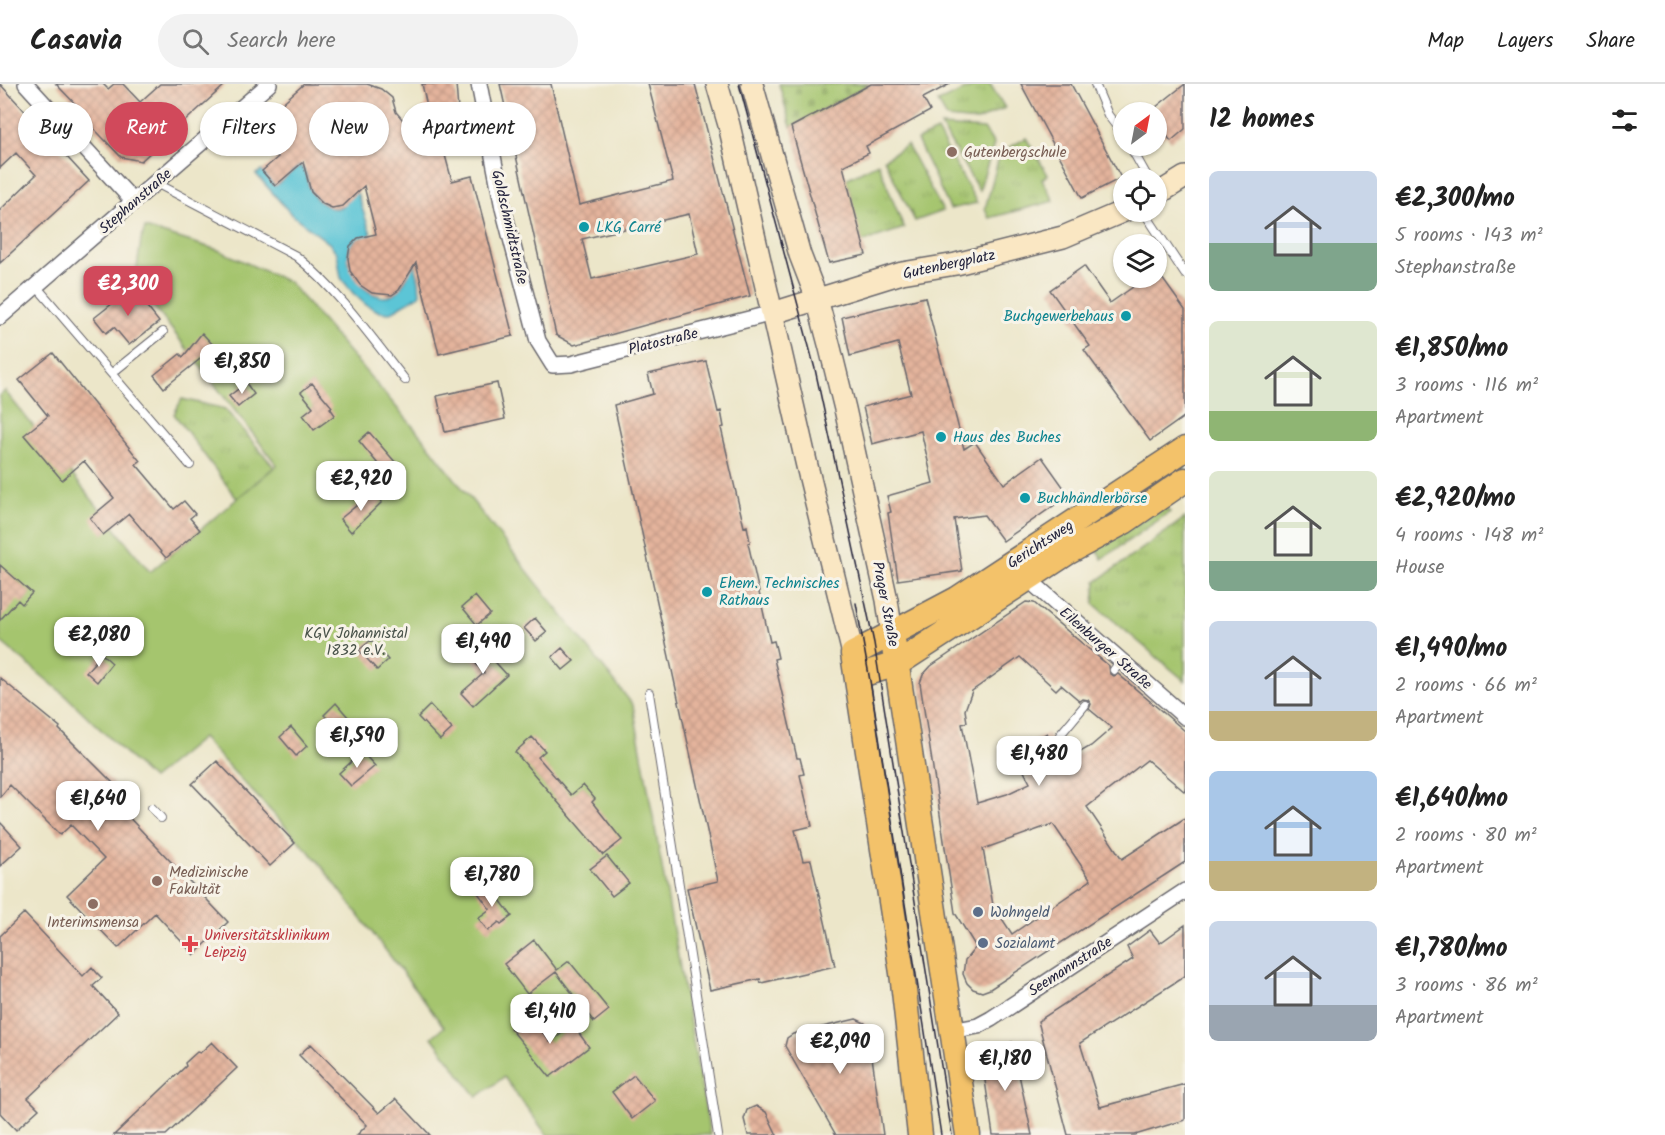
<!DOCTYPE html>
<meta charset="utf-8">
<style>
:root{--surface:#fff;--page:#f2f2f2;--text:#222;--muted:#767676;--line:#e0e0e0;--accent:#d1495b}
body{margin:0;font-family:Kalam,sans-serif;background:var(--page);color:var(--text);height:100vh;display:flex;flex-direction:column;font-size:22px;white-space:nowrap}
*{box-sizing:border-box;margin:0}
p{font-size:20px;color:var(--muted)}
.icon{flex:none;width:33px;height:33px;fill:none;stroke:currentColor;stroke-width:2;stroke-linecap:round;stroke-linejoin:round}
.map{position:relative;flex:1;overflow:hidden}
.side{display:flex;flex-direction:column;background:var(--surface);width:480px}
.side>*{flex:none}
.top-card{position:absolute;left:18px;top:18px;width:570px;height:54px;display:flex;gap:12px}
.needle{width:39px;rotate:32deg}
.controls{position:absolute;left:1113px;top:18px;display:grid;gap:12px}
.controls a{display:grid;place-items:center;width:54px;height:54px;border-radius:50%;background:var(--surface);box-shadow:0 2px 4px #0004;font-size:30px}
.price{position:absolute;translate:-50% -51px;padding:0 14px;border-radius:12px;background:#fff;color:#222;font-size:20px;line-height:39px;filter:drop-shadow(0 2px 3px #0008)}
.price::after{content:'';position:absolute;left:50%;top:36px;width:18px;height:14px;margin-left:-9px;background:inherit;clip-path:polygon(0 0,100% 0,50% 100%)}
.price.active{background:var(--accent);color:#fff}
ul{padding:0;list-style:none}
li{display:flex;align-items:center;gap:18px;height:150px;padding:0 24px}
li span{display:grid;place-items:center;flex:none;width:168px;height:120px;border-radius:9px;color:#555}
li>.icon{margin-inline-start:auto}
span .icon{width:72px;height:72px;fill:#fffc;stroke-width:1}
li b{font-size:26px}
h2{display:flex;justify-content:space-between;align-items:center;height:72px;padding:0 24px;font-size:26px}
.chip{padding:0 21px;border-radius:27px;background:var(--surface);box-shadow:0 2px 4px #0004;font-size:21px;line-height:54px}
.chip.active{background:var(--accent);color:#fff}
header{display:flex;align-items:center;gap:36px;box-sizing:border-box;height:84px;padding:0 30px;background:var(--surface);border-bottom:2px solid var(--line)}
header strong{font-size:28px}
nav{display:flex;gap:33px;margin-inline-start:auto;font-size:21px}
.search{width:420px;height:54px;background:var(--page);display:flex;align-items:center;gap:15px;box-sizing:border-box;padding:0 21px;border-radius:33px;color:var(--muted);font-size:22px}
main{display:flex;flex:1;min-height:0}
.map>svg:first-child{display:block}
.grass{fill:url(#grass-tufts);stroke:#647454;stroke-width:1.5}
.cemetery{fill:url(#cemetery-stones);stroke:#647454;stroke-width:1.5}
.garden{fill:#a5c56e;stroke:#647454;stroke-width:1.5}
.water{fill:#5bc5d6;stroke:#3e7488;stroke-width:1.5}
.building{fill:url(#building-cross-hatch);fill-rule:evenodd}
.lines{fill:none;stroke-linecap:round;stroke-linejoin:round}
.lane-casing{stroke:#69676d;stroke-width:10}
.street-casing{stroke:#69676d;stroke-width:18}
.secondary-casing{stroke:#69676d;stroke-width:24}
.primary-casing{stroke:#69676d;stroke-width:27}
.lane{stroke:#fff;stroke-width:8}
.street{stroke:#fff;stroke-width:15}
.secondary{stroke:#fae7c3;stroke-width:21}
.primary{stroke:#f3c26a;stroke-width:24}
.tram{stroke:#22223b;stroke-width:1.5}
.education-dot{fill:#8d6e63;stroke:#f7f3e8;stroke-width:2}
.culture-dot{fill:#0f9aa8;stroke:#f7f3e8;stroke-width:2}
.service-dot{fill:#5c6f8a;stroke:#f7f3e8;stroke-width:2}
.health-dot{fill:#e0444e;stroke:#f7f3e8;stroke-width:2}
.labels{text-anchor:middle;stroke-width:6;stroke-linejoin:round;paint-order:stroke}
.education-label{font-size:15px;fill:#785e54;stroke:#f7f3e8;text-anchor:start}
.street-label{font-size:15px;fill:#22223b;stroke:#f7f3e8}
.culture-label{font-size:15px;fill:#0d838f;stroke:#f7f3e8;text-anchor:start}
.park-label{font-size:15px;fill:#49534a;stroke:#f7f3e8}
.service-label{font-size:15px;fill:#4e5e75;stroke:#f7f3e8;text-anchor:start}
.health-label{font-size:15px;fill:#be3a42;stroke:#f7f3e8;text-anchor:start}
</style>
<header>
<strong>Casavia</strong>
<div class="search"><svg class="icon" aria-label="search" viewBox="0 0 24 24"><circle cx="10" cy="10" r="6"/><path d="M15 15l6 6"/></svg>Search here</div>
<nav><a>Map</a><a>Layers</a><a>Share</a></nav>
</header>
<main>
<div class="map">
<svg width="1185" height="1051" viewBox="0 0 1185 1051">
<defs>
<pattern id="grass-tufts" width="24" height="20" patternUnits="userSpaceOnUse" patternTransform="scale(1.5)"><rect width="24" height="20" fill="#a5c56e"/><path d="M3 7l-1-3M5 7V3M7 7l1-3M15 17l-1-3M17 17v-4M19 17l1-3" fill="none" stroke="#8ea960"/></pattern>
<pattern id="cemetery-stones" width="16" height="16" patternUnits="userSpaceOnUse" patternTransform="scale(1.5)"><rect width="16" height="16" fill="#a5c56e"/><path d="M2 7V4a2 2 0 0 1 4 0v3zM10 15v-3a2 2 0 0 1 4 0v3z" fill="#8ea960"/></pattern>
<pattern id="building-cross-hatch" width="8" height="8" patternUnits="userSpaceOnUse" patternTransform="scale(1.5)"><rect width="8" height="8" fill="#e4b49c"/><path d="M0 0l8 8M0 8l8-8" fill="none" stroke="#c39a87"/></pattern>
</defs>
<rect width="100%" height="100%" fill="#f7f3e8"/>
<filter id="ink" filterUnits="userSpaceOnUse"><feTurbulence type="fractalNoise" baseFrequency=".0167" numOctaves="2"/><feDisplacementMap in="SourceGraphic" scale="12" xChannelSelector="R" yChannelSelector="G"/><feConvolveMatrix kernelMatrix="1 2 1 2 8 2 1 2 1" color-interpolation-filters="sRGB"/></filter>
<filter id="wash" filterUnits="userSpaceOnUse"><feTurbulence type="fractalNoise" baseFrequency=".008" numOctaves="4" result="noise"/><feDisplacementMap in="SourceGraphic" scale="24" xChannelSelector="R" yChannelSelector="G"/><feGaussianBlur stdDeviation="1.35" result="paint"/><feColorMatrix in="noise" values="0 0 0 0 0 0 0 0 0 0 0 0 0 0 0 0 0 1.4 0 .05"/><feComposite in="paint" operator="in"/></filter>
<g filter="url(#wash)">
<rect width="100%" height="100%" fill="#ece6c9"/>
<!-- grass -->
<path class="grass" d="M 979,0 L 990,0 L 1005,24 L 977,37 L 947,34 L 938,18 Z
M 941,42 L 984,45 L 994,60 L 979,107 Z
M 937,47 L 977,119 L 950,125 L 917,56 Z
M 1026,54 L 1048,91 L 1042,95 L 1054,117 L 989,134 L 985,125 L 1000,69 Z
M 907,61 L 943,127 L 915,137 L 884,75 Z
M 878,79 L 904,144 L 862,158 L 846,95 Z
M 182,315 L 225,325 L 274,383 L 237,415 L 174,330 Z
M 1185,376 L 1185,385 L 1123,428 L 1068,459 L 1088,440 Z
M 1164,423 L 1170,428 L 1102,475 L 1096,465 Z
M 1185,434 L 1185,597 L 1094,520 L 1096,498 Z"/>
<!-- cemetery -->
<path class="cemetery" d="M 779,0 L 870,0 L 791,43 Z"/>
<!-- garden -->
<path class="garden" d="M 145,144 L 218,166 L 289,198 L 422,353 L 633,621 L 710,1051 L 547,1051 L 504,993 L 477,1013 L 432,953 L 444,943 L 317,776 L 202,654 L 152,695 L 66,612 L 0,557 L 0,311 L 5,307 L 150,488 L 277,381 L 135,198 L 141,156 Z"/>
<!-- water -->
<path class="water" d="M 300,81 C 310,93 305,95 311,107 C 316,118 336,132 346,119 C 350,114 352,106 354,100 L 372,153 L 354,157 C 333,183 377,229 398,207 C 405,200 409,187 414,178 L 419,197 L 420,211 L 390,229 L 380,228 L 366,221 L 353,209 L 341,194 L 337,169 L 330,160 L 291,130 L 256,90 L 262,87 L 275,102 Z"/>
<g id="blocks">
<!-- building -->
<path class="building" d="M 0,0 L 89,97 L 0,179 L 0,126 L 36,91 L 16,69 L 0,84 Z
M 56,0 L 103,0 L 108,5 L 114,0 L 123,0 L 140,18 L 160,0 L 226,0 L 141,77 L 121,73 L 81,31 L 83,28 Z
M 304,0 L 367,0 L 381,5 L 392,14 L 396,28 L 415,50 L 426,18 L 422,0 L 456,0 L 458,26 L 454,39 L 442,60 L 452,97 L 472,92 L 513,252 L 439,270 L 416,179 L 399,206 L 392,211 L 372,209 L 360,201 L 350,187 L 348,174 L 350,162 L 358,154 L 376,150 L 364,102 L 343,122 L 332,124 L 323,120 L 311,108 L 303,78 L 275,102 L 262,87 L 278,73 L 253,45 Z
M 500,0 L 551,0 L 579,121 L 673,97 L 648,0 L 695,0 L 750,212 L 574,261 L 556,251 ZM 689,130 L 698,170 L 592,195 L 582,155 Z
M 871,0 L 950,0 L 923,14 L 930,27 L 866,62 L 869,69 L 843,82 L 866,171 L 829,179 L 791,43 Z
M 1021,0 L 1071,0 L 1121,94 L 1082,114 Z
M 1185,0 L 1185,45 L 1171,57 L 1166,51 L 1156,58 L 1156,23 Z
M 1084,182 L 1110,219 L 1146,194 L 1162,194 L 1185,226 L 1185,332 L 1150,357 L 1084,266 L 1090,262 L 1050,206 Z
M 132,204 L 159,238 L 129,261 L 114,243 L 106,249 L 94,234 Z
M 925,213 L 964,365 L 975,358 L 1004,400 L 1042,373 L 1069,411 L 1003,457 L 984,431 L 954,435 L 962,487 L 898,496 L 888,429 L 891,428 L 887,412 L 933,399 L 921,347 L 872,360 L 863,323 L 911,310 L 898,259 L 850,272 L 842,233 Z
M 202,249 L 215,263 L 164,304 L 154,291 L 180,270 L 183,273 Z
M 53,269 L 140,377 L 136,380 L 174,425 L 184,417 L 195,430 L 190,434 L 200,446 L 166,474 L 129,430 L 103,451 L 90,434 L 114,414 L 84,377 L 62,396 L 24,351 L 48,332 L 19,296 Z
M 706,277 L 718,328 L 721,327 L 724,343 L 721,344 L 744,443 L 747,442 L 750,458 L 748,459 L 770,558 L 774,557 L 776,565 L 778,574 L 774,575 L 797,674 L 800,674 L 804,690 L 800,691 L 812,742 L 795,746 L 803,777 L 811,776 L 835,882 L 761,899 L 760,895 L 710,906 L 687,804 L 718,797 L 614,321 L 653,310 L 648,290 Z
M 246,299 L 254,310 L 238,323 L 229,312 Z
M 312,299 L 332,323 L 330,324 L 335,331 L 314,346 L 303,331 L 313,323 L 301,308 Z
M 497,299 L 505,335 L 445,348 L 437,312 Z
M 369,348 L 403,387 L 392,397 L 359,357 Z
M 373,408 L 382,418 L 351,448 L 340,435 Z
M 0,481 L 32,509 L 22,520 L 18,516 L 0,536 Z
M 475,512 L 490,530 L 477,541 L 462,523 Z
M 1026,518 L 1034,519 L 1109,582 L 1110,590 L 1114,592 L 1118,590 L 1185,647 L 1185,708 L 1147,676 L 1087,723 L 1122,775 L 1185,734 L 1185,778 L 990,905 L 982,908 L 973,905 L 967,899 L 963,890 L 965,876 L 976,863 L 955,829 L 920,599 L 923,591 L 931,582 ZM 1020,573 L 1056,606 L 1061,601 L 1080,617 L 1083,615 L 1088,616 L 1091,620 L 1089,625 L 1112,644 L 1091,662 L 1063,678 L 1047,649 L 1014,668 L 1030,699 L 1007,710 L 977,719 L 962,640 L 967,638 L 965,626 L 972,607 ZM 1053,740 L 1091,796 L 1012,850 L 993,821 L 983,765 Z
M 535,534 L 547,548 L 536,557 L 524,544 Z
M 371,556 L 388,576 L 377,586 L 359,566 Z
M 478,559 L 507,591 L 473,622 L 461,609 L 484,589 L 467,569 Z
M 562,564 L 574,577 L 563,586 L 552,573 Z
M 102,570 L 112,579 L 97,598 L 86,588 Z
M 0,594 L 60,643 L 59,645 L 113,699 L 104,707 L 228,838 L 194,871 L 155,829 L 118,864 L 67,811 L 104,775 L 71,741 L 60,751 L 10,701 L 0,713 Z
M 336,619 L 355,641 L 344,652 L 324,631 Z
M 430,621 L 452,645 L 440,656 L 418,633 Z
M 291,643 L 307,662 L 296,672 L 280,653 Z
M 532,653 L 545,667 L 538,673 L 571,711 L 583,701 L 595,715 L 592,718 L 622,756 L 603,771 L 515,668 Z
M 362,668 L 375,682 L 351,702 L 339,689 Z
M 217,677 L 295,759 L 270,782 L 192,700 Z
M 0,738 L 22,762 L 0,782 Z
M 607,772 L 629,799 L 612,812 L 590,785 Z
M 486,797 L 512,832 L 501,840 L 499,838 L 488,847 L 478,834 L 490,825 L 475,805 Z
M 24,829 L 83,892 L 92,883 L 97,889 L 102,894 L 93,902 L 118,929 L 28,1014 L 39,1025 L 16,1046 L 0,1029 L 0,852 Z
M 1185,841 L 1185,892 L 1080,959 L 1100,1023 L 1185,1000 L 1185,1036 L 1135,1051 L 1068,1051 L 1038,937 L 1133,875 L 1127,863 L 1150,846 L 1160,859 Z
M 534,856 L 557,886 L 569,877 L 609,926 L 594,938 L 556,888 L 527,910 L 504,880 Z
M 529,930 L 550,958 L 573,941 L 589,963 L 550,993 L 510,944 Z
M 856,935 L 865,939 L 868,945 L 883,1051 L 836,1051 L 785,962 L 787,954 L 793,950 Z
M 212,958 L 237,984 L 166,1051 L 114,1051 L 186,982 L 185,979 L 197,968 L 200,969 Z
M 1012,958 L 1032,1051 L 993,1051 L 981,969 Z
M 311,960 L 379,1029 L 396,1015 L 430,1051 L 357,1051 L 367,1041 L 299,971 Z
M 634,991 L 655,1017 L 632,1035 L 612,1008 Z
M 756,1022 L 766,1028 L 777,1051 L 748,1051 L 744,1035 L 747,1026 Z"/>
</g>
</g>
<g filter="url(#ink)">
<use href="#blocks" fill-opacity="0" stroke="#69676d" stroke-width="1.5"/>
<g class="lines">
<defs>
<path id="lane" d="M 1095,0 L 1108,31 L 1124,52
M 1130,62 L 1148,94
M 156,99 L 296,172 C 338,206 371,253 405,296
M 1144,128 L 1185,190
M 36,202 L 190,381
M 112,289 L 163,248
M 1114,586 L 1121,577
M 649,609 L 718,1051
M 1060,651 L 1085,621
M 152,724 L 161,734"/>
<path id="street" d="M 26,0 L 133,117
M 479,0 L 503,124 L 538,257 L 553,281 L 571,280 L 773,229
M 0,233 L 269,0
M 1027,494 L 1185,633
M 951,947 L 978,942 L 991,935 L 1185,807"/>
<path id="secondary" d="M 717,0 L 729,41 L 807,382 L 853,570
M 752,0 L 800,171 L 817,215 L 830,264 L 845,325 L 887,516 L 892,550
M 1156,111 L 1185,93
M 773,229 L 902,189 L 956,180 L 1063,153 L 1124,127"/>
<path id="primary" d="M 892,550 L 968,1051
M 857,592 L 897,580 L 1067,469 L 1124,438 L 1185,396
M 920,1051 L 902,889 L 853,570 L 957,515 L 1185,365"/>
</defs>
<!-- lane casing -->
<use href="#lane" class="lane-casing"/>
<!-- street casing -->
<use href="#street" class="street-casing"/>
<!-- secondary casing -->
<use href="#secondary" class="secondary-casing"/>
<!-- primary casing -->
<use href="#primary" class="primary-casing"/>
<!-- lane -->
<use href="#lane" class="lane"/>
<!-- street -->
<use href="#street" class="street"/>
<!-- secondary -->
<use href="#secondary" class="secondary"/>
<!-- primary -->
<use href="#primary" class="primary"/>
<!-- tram -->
<path class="tram" d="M 739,0 L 815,285 L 874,559 L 952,1051
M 856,519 L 872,608 L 941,1051"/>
</g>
</g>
<!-- markers -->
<g class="education-dot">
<circle cx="952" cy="68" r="6"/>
<circle cx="157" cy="797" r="6"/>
<circle cx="93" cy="820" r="6"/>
</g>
<g class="culture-dot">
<circle cx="584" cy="143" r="6"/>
<circle cx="1126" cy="232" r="6"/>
<circle cx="941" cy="353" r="6"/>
<circle cx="1025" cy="414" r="6"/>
<circle cx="707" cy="508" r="6"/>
</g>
<g class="service-dot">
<circle cx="978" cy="828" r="6"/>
<circle cx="983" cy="859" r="6"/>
</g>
<path class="health-dot" d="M187 851h6v6h6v6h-6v6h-6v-6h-6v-6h6z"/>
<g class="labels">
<!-- education labels -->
<g class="education-label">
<text x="964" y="73">Gutenbergschule</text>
<text x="169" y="793">Medizinische<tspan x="169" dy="17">Fakultät</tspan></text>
<text x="93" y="843" text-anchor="middle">Interimsmensa</text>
</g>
<!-- street labels -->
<g class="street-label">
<text transform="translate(135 117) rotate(-41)" y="5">Stephanstraße</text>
<text transform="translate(510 143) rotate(77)" y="5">Goldschmidtstraße</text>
<text transform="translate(949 180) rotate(-12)" y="5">Gutenbergplatz</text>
<text transform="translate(663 257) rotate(-14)" y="5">Platostraße</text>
<text transform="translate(1040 460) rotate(-33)" y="5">Gerichtsweg</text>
<text transform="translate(886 520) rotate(79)" y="5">Prager Straße</text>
<text transform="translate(1106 564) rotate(41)" y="5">Eilenburger Straße</text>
<text transform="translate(1070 882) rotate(-33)" y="5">Seemannstraße</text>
</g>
<!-- culture labels -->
<g class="culture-label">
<text x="596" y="148">LKG Carré</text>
<text x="1114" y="237" text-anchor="end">Buchgewerbehaus</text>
<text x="953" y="358">Haus des Buches</text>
<text x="1037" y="419">Buchhändlerbörse</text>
<text x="719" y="504">Ehem. Technisches<tspan x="719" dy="17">Rathaus</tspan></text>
</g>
<!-- park labels -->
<g class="park-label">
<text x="356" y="554">KGV Johannistal<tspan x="356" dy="17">1832 e.V.</tspan></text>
</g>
<!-- service labels -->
<g class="service-label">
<text x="990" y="833">Wohngeld</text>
<text x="995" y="864">Sozialamt</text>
</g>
<!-- health labels -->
<g class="health-label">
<text x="204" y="856">Universitätsklinikum<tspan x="204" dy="17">Leipzig</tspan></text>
</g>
</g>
</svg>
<div class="controls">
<a><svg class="needle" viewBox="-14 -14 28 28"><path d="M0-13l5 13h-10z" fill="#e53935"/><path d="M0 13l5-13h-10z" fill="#767676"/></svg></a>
<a><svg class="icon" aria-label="locate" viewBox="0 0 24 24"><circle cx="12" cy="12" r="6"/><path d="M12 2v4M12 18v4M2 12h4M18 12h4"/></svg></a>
<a><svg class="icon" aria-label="layers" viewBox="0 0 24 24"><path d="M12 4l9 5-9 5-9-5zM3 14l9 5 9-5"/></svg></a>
</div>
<b class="price active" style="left:128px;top:233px">€2,300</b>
<b class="price" style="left:242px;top:311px">€1,850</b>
<b class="price" style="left:361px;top:428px">€2,920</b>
<b class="price" style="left:99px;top:584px">€2,080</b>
<b class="price" style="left:483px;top:591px">€1,490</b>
<b class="price" style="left:357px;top:685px">€1,590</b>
<b class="price" style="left:1039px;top:703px">€1,480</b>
<b class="price" style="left:98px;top:748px">€1,640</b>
<b class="price" style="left:492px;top:824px">€1,780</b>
<b class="price" style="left:550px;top:961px">€1,410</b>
<b class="price" style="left:840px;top:991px">€2,090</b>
<b class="price" style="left:1005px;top:1008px">€1,180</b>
<div class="top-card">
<a class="chip">Buy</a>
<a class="chip active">Rent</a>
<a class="chip">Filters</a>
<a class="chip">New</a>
<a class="chip">Apartment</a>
</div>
</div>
<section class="side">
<h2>12 homes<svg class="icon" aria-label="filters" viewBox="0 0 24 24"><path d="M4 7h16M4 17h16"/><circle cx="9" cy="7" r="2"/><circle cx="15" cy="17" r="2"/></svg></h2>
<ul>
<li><span style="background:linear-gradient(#c9d6e8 60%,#7fa58c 0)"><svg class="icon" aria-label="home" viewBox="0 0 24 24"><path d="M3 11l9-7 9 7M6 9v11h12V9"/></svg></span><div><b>€2,300/mo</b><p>5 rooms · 143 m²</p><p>Stephanstraße</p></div></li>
<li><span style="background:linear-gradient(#dfe7d0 75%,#8fb573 0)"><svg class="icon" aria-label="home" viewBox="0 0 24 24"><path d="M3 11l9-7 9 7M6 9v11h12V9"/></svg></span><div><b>€1,850/mo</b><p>3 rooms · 116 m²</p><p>Apartment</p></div></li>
<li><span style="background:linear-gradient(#dfe7d0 75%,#7fa58c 0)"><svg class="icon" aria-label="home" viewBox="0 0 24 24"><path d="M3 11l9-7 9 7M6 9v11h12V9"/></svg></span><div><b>€2,920/mo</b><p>4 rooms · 148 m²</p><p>House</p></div></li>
<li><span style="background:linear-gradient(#c9d6e8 75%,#c2b280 0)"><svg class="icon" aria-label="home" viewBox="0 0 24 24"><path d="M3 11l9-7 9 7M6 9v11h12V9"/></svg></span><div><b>€1,490/mo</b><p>2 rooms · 66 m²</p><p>Apartment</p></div></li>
<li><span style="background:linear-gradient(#a9c7e8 75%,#c2b280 0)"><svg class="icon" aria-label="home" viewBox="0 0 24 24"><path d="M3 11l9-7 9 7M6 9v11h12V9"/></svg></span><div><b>€1,640/mo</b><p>2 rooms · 80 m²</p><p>Apartment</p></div></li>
<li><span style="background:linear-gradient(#c9d6e8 70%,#9aa5b1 0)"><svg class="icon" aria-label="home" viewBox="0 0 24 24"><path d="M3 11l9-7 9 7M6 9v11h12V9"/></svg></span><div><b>€1,780/mo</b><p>3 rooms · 86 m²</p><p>Apartment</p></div></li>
</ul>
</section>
</main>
